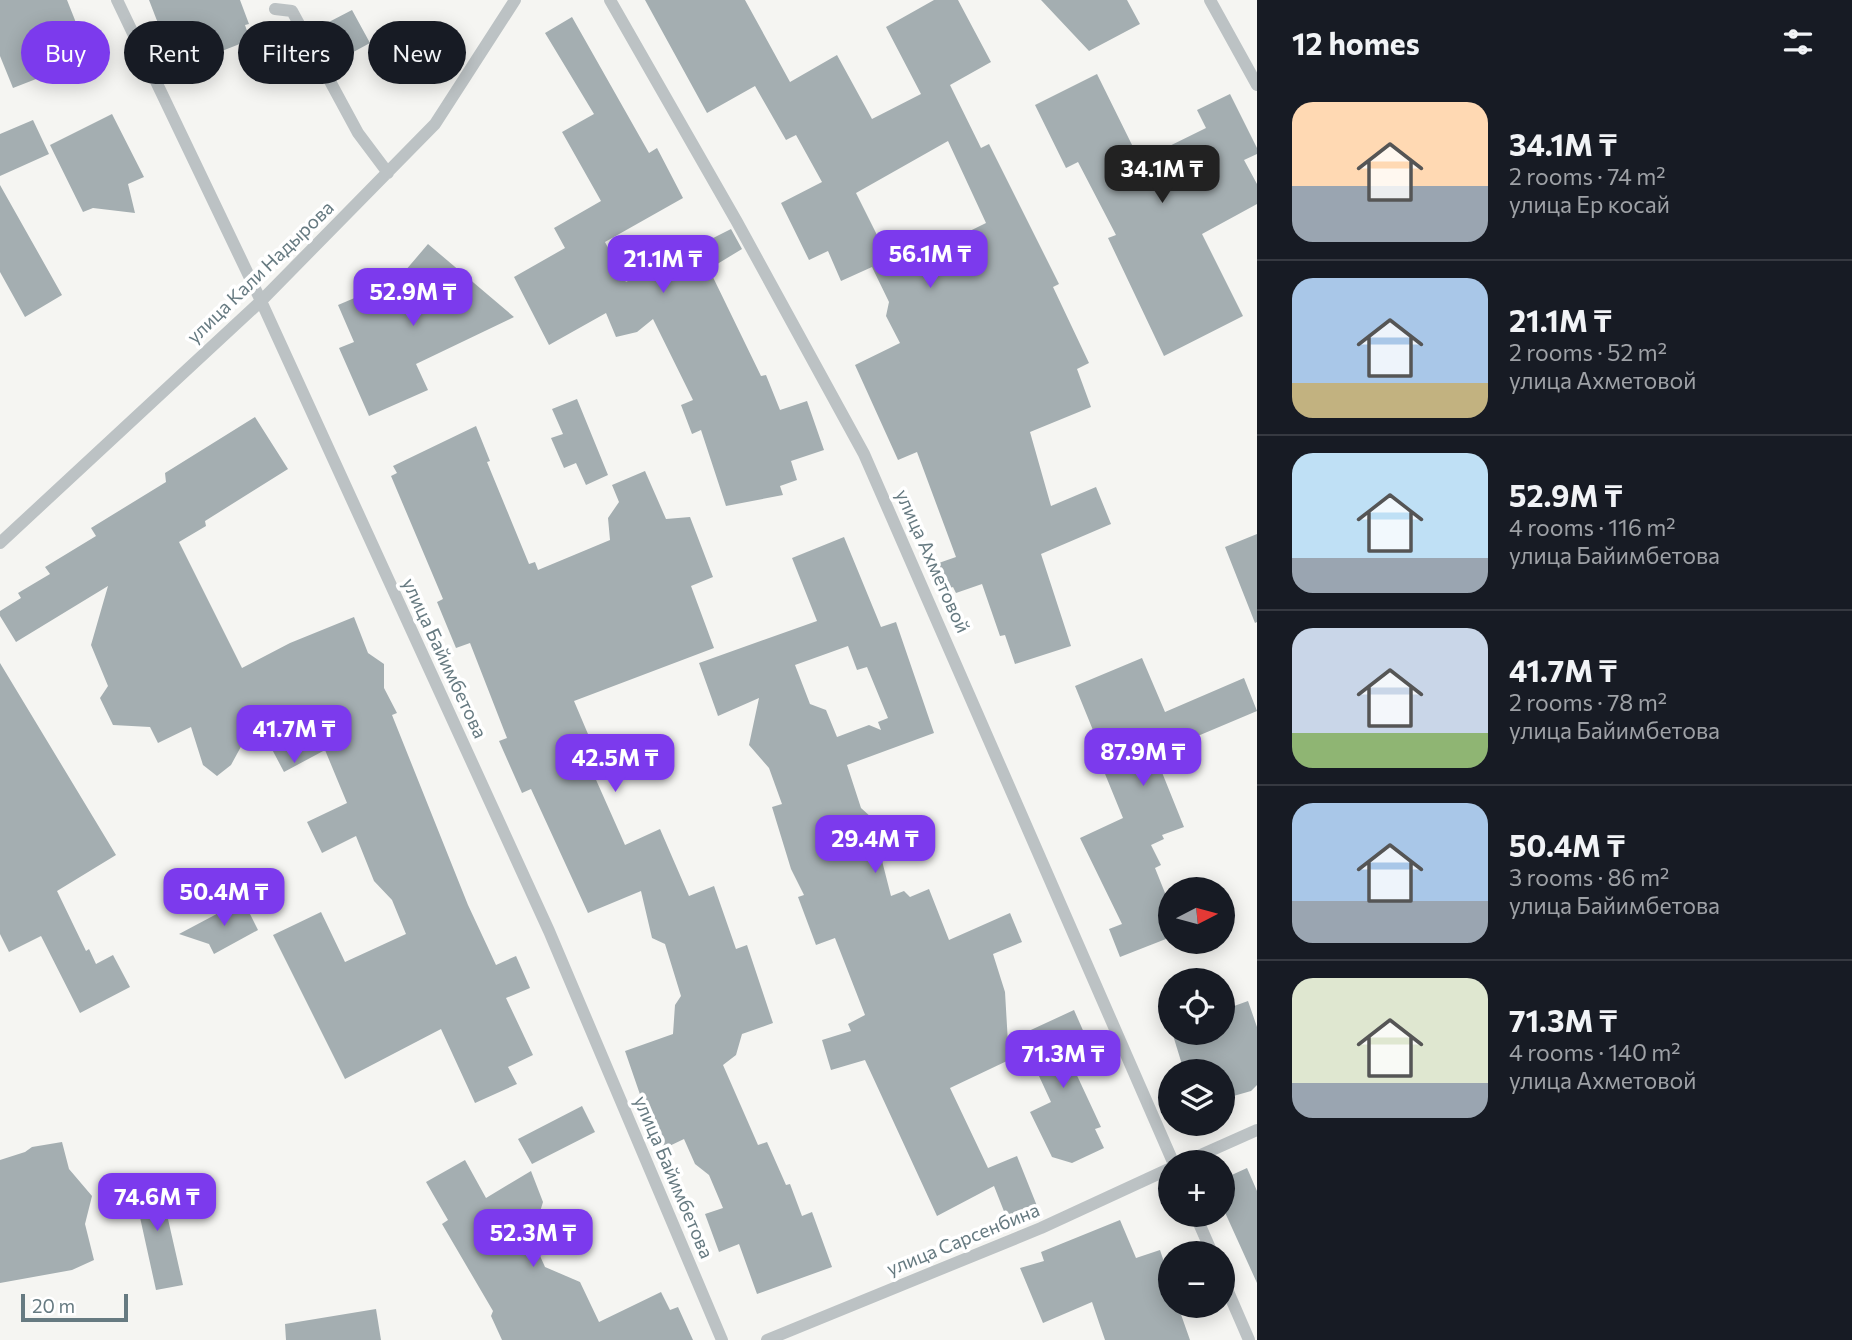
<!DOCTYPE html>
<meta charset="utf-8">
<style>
:root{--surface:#171b24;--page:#20242c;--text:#f1f3f6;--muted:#9ea1a6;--line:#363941;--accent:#7c3aed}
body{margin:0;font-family:Commissioner,sans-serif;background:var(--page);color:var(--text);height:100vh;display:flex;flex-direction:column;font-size:26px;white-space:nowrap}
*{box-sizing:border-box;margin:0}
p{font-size:23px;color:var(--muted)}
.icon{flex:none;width:38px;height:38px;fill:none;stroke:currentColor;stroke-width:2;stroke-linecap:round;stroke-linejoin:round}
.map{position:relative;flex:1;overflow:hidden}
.panel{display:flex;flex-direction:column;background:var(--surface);width:595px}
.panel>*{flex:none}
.guide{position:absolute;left:21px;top:21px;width:665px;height:63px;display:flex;gap:14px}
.needle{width:46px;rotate:84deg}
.tools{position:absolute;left:1158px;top:877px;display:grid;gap:14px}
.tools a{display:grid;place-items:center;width:77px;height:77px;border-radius:50%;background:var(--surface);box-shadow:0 4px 18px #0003;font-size:35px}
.scale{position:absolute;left:21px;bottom:18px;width:107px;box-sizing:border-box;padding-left:7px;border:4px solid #667a81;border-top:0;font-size:19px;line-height:24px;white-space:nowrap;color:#667a81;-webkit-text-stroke:5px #fff;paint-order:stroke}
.price{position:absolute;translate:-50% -60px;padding:0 16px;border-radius:14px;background:var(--accent);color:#fff;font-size:23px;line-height:46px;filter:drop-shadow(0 2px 4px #0008)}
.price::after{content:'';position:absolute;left:50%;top:42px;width:21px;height:16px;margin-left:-10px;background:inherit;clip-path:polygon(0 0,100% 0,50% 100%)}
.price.on{background:#222;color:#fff}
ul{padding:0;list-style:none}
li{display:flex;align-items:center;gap:21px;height:175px;padding:0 35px}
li+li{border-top:2px solid var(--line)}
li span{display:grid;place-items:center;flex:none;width:196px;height:140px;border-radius:21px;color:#555}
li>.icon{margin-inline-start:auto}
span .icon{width:84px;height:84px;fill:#fffc;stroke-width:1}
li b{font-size:30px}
h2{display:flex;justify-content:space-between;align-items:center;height:84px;padding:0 35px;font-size:30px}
.chip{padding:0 24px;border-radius:32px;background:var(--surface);box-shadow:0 4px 18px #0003;font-size:24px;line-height:63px}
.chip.on{background:var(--accent);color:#fff}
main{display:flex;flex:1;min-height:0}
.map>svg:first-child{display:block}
.building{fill:#a4aeb1;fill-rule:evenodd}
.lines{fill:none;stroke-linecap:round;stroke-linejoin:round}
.minor{stroke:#bcc2c4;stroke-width:12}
.labels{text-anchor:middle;stroke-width:7;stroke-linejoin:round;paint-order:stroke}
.street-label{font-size:19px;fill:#667a81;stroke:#fff}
</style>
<main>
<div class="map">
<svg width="1257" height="1340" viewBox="0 0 1257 1340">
<rect width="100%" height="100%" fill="#f5f5f2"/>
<!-- building -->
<path class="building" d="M 0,0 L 67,0 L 90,58 L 13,88 L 0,56 Z
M 149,0 L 240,0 L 249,24 L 245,25 L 250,40 L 209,56 L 204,44 L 171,57 Z
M 645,0 L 745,0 L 790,82 L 837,55 L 872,119 L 921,94 L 886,27 L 934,0 L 958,0 L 991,62 L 950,85 L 981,148 L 989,144 L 1059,284 L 1053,287 L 1089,363 L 1077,369 L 1091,407 L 1030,432 L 1051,506 L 1096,487 L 1111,524 L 1041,554 L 1071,646 L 1015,664 L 1005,635 L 1000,636 L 982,584 L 956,593 L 953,587 L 942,591 L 933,565 L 956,557 L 917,452 L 898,460 L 855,365 L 900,343 L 886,316 L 889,302 L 872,267 L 841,281 L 828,251 L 809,260 L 781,203 L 822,182 L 796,135 L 786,140 L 755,86 L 707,113 ZM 948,141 L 986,223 L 923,254 L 886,253 L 856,193 Z
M 1041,0 L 1127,0 L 1140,24 L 1089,51 Z
M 352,10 L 370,43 L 346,56 L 327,23 Z
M 572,17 L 649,153 L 657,148 L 683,198 L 605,242 L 626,282 L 731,229 L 742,249 L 709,269 L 761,376 L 766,375 L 780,410 L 807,401 L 824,450 L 791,461 L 797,480 L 780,486 L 783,495 L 726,506 L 701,430 L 692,434 L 681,405 L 693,400 L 653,319 L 637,332 L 616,337 L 606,313 L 549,345 L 514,277 L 565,248 L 554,228 L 601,201 L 562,132 L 594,114 L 545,33 Z
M 1097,74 L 1135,151 L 1138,149 L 1143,159 L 1206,128 L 1197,110 L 1230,94 L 1257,148 L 1257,154 L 1244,160 L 1257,184 L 1257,204 L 1202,234 L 1243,316 L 1164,356 L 1108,238 L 1116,235 L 1078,162 L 1066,168 L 1035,105 Z
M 112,114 L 144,177 L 128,184 L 135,213 L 93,208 L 83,212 L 50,145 Z
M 33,120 L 49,154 L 0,176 L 0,134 Z
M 0,185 L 62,295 L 25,317 L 0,272 Z
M 428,244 L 514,317 L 416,364 L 428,390 L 369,416 L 339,348 L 354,342 L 338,305 L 364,294 L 371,311 Z
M 577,399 L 608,475 L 586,485 L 576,463 L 564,468 L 551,438 L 563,434 L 552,409 Z
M 255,417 L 288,469 L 205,521 L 206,526 L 179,542 L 242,668 L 290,643 L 354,617 L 368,653 L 384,664 L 384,688 L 397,713 L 392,715 L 468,905 L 496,965 L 516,956 L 530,988 L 506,998 L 533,1055 L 508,1067 L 517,1084 L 475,1103 L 441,1029 L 345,1079 L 273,935 L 321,912 L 345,962 L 406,934 L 392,900 L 374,881 L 356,836 L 322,853 L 307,822 L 347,803 L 325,750 L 284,772 L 256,719 L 231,765 L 217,776 L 203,765 L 191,727 L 158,743 L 150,727 L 113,725 L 100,698 L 108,686 L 91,645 L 108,586 L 16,642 L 0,616 L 0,611 L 21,598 L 18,593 L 50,574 L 45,567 L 96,536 L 91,528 L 166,482 L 165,473 Z
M 476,426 L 490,461 L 487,462 L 529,564 L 535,562 L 538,570 L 610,540 L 608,518 L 619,502 L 612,485 L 645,471 L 666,519 L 690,517 L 713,577 L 691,586 L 714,648 L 574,701 L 599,760 L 589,764 L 625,845 L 660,829 L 689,896 L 714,886 L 736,949 L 747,945 L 773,1023 L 742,1034 L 736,1055 L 723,1065 L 758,1145 L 767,1142 L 786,1185 L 790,1184 L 802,1216 L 812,1212 L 832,1267 L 757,1294 L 739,1244 L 719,1252 L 705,1214 L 723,1208 L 709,1175 L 695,1164 L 684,1139 L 663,1149 L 644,1106 L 625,1051 L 673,1034 L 675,1005 L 681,996 L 665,944 L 652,938 L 641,891 L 588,913 L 531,789 L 522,793 L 499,741 L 507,738 L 470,643 L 456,648 L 437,602 L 443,599 L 391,476 L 397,473 L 393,466 Z
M 1257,534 L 1257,622 L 1255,623 L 1225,547 Z
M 844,537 L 881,627 L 896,622 L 934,733 L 847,765 L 861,808 L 882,827 L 884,845 L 879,849 L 891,896 L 904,891 L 910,897 L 929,889 L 949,940 L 1010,913 L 1022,942 L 993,954 L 1005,992 L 1009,1060 L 950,1088 L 988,1168 L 1017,1156 L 1041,1216 L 1009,1224 L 994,1186 L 937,1216 L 865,1060 L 831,1070 L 822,1040 L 851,1031 L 848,1024 L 865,1015 L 835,938 L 816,945 L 798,897 L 804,895 L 791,869 L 772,807 L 782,804 L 769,768 L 749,745 L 759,698 L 718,716 L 699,663 L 817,621 L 792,558 ZM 848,646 L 857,670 L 867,667 L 888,718 L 878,722 L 881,730 L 869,725 L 837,737 L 826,710 L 810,704 L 795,665 Z
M 1142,658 L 1165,712 L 1244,678 L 1257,711 L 1174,746 L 1176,752 L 1157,760 L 1184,827 L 1162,835 L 1164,839 L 1151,845 L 1161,865 L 1155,868 L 1171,908 L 1171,937 L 1120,957 L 1109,929 L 1122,924 L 1080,838 L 1123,818 L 1094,747 L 1099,745 L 1075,686 Z
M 0,663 L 116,855 L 57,891 L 86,951 L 89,949 L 96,964 L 113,955 L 130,987 L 80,1013 L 41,936 L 9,952 L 0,934 Z
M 243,900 L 258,930 L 214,954 L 209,944 L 179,934 Z
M 1248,1001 L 1257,1027 L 1257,1085 L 1251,1091 L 1223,1099 L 1223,1071 L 1184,1071 L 1172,1032 L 1223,1032 L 1223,1010 Z
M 1074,1010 L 1089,1044 L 1067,1054 L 1101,1127 L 1095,1129 L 1104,1148 L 1072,1163 L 1052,1157 L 1030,1112 L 1051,1102 L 1020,1035 Z
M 582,1106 L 595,1132 L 532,1164 L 518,1139 Z
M 62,1142 L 69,1169 L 92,1196 L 85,1224 L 94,1260 L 72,1270 L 0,1283 L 0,1160 L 25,1152 L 32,1147 Z
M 465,1160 L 486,1198 L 531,1171 L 543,1202 L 539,1215 L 537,1249 L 545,1267 L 580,1282 L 599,1322 L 661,1292 L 670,1310 L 678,1307 L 693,1340 L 502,1340 L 491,1316 L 493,1311 L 442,1224 L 448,1220 L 426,1182 Z
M 1247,1168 L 1257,1191 L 1257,1283 L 1223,1208 L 1223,1179 Z
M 158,1175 L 183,1285 L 156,1290 L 132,1181 Z
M 1120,1220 L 1136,1258 L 1160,1250 L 1171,1283 L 1171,1306 L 1178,1306 L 1190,1340 L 1105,1340 L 1092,1302 L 1043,1323 L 1020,1268 L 1044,1261 L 1041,1252 Z
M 376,1309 L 381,1340 L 286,1340 L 285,1324 Z"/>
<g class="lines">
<!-- minor -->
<path class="minor" d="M 117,0 L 261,301 L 549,931 L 722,1340
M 610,0 L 737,222 L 864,454 L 1173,1162
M 1210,0 L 1257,85
M 275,9 L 292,11 L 358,133 L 388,173
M 0,543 L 261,301 L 435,124 L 515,0
M 1185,1162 L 1257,1130
M 1195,1214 L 1212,1253
M 1223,1280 L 1249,1340
M 767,1340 L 1041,1228 L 1171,1168"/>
</g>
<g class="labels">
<!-- street labels -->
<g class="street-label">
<text transform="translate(260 272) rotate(-44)" y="7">улица Кали Надырова</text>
<text transform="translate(933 561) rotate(66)" y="7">улица Ахметовой</text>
<text transform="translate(445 658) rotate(65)" y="7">улица Байимбетова</text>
<text transform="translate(674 1177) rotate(67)" y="7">улица Байимбетова</text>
<text transform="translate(963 1239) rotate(-22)" y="7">улица Сарсенбина</text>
</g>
</g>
</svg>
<div class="tools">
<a><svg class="needle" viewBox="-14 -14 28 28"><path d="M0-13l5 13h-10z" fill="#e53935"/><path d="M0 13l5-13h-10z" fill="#9ea1a6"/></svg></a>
<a><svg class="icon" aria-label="locate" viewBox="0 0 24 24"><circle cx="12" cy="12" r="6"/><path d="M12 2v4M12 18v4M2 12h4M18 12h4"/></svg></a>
<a><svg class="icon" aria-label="layers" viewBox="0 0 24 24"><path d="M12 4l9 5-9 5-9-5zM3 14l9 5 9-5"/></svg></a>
<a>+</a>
<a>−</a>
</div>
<div class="scale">20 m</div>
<b class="price on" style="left:1162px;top:205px">34.1M ₸</b>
<b class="price" style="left:930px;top:290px">56.1M ₸</b>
<b class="price" style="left:663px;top:295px">21.1M ₸</b>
<b class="price" style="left:413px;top:328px">52.9M ₸</b>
<b class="price" style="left:294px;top:765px">41.7M ₸</b>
<b class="price" style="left:1143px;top:788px">87.9M ₸</b>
<b class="price" style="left:615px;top:794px">42.5M ₸</b>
<b class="price" style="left:875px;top:875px">29.4M ₸</b>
<b class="price" style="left:224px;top:928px">50.4M ₸</b>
<b class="price" style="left:1063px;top:1090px">71.3M ₸</b>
<b class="price" style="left:157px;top:1233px">74.6M ₸</b>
<b class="price" style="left:533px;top:1269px">52.3M ₸</b>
<div class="guide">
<a class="chip on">Buy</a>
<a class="chip">Rent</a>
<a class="chip">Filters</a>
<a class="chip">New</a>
</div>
</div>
<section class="panel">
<h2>12 homes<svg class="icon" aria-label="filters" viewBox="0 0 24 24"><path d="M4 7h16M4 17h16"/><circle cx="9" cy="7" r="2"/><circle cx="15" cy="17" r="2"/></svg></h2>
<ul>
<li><span style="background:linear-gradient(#ffd9b3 60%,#9aa5b1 0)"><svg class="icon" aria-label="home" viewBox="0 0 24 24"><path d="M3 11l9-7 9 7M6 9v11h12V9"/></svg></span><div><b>34.1M ₸</b><p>2 rooms · 74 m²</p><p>улица Ер косай</p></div></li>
<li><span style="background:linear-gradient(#a9c7e8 75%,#c2b280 0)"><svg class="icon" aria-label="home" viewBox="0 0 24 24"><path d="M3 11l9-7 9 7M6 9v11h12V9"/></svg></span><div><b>21.1M ₸</b><p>2 rooms · 52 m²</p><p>улица Ахметовой</p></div></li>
<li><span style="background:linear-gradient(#bfe0f5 75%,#9aa5b1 0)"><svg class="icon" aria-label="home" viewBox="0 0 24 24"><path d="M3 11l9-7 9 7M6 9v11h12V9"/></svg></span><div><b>52.9M ₸</b><p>4 rooms · 116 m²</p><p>улица Байимбетова</p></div></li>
<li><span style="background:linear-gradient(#c9d6e8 75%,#8fb573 0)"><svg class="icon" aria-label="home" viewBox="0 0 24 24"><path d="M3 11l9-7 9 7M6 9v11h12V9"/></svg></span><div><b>41.7M ₸</b><p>2 rooms · 78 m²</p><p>улица Байимбетова</p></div></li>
<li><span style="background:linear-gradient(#a9c7e8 70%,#9aa5b1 0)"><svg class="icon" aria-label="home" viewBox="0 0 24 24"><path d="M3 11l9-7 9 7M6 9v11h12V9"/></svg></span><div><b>50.4M ₸</b><p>3 rooms · 86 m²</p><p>улица Байимбетова</p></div></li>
<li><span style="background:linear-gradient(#dfe7d0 75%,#9aa5b1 0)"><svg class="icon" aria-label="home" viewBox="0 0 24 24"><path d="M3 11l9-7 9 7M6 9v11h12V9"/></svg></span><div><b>71.3M ₸</b><p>4 rooms · 140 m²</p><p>улица Ахметовой</p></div></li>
</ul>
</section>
</main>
